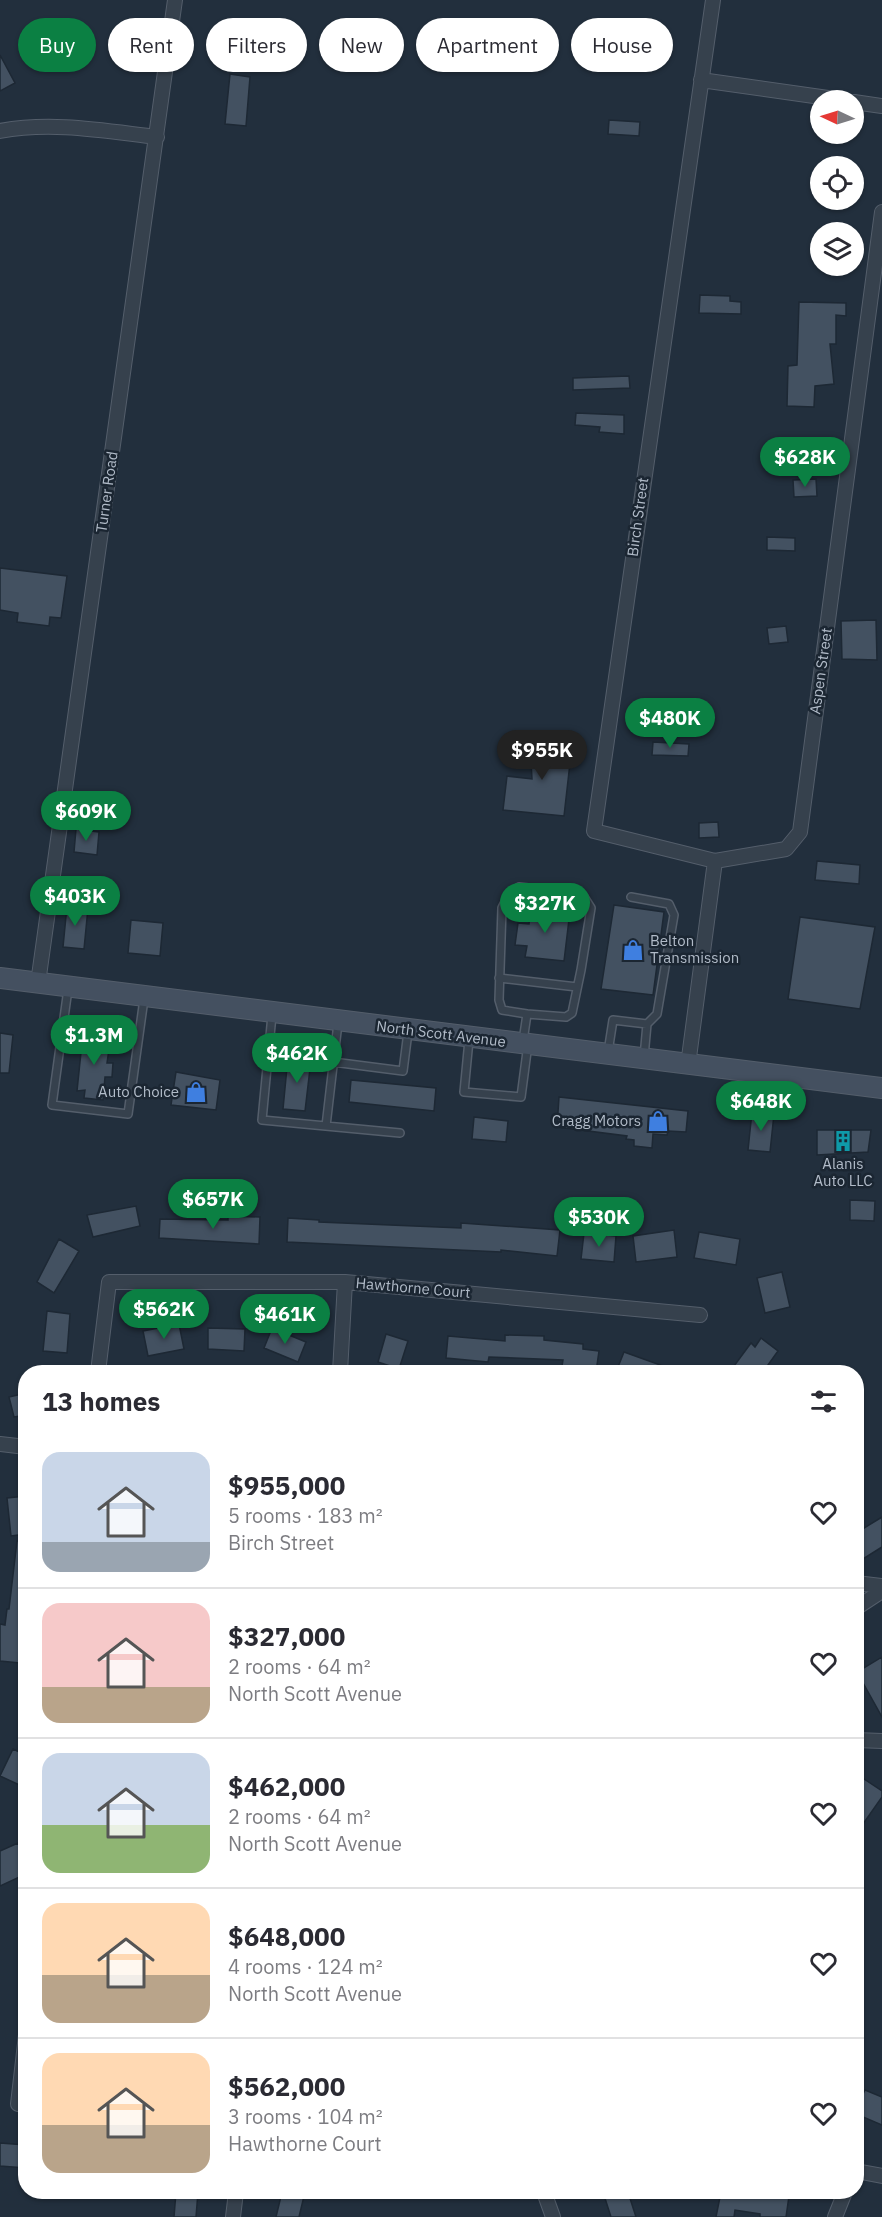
<!DOCTYPE html>
<meta charset="utf-8">
<style>
:root{--surface:#fff;--page:#f7f7f7;--text:#2b2b33;--muted:#7c7c81;--line:#e1e1e2;--accent:#0b8043}
body{margin:0;font-family:"IBM Plex Sans",sans-serif;background:var(--page);color:var(--text);height:100vh;display:flex;flex-direction:column;font-size:22px;white-space:nowrap}
*{box-sizing:border-box;margin:0}
p{font-size:20px;color:var(--muted)}
.icon{flex:none;width:33px;height:33px;fill:none;stroke:currentColor;stroke-width:2;stroke-linecap:round;stroke-linejoin:round}
.map{position:relative;flex:1;overflow:hidden}
.panel{position:absolute;left:18px;top:1365px;width:846px;height:834px;display:flex;flex-direction:column;background:var(--surface);border-radius:24px;box-shadow:0 2px 4px #0004}
.panel>*{flex:none}
.top-card{position:absolute;left:18px;top:18px;width:846px;height:54px;display:flex;gap:12px}
.needle{width:39px;rotate:274deg}
.controls{position:absolute;left:810px;top:90px;display:grid;gap:12px}
.controls a{display:grid;place-items:center;width:54px;height:54px;border-radius:50%;background:var(--surface);box-shadow:0 2px 4px #0004;font-size:30px}
.price{position:absolute;translate:-50% -51px;padding:0 14px;border-radius:21px;background:var(--accent);color:#fff;font-size:20px;line-height:39px;filter:drop-shadow(0 2px 3px #0008)}
.price::after{content:'';position:absolute;left:50%;top:36px;width:18px;height:14px;margin-left:-9px;background:inherit;clip-path:polygon(0 0,100% 0,50% 100%)}
.price.on{background:#222;color:#fff}
ul{padding:0;list-style:none}
li{display:flex;align-items:center;gap:18px;height:150px;padding:0 24px}
li+li{border-top:2px solid var(--line)}
li span{display:grid;place-items:center;flex:none;width:168px;height:120px;border-radius:18px;color:#555}
li>.icon{margin-inline-start:auto}
span .icon{width:72px;height:72px;fill:#fffc;stroke-width:1}
li b{font-size:26px}
h2{display:flex;justify-content:space-between;align-items:center;height:72px;padding:0 24px;font-size:26px}
.pill{padding:0 21px;border-radius:27px;background:var(--surface);box-shadow:0 2px 4px #0004;font-size:21px;line-height:54px}
.pill.on{background:var(--accent);color:#fff}
.map>svg:first-child{display:block}
.building{fill:#435161;stroke:#1d2834;stroke-width:1.5}
.lines{fill:none;stroke-linecap:round;stroke-linejoin:round}
.lane-casing{stroke:#545e6b;stroke-width:10}
.street-casing{stroke:#545e6b;stroke-width:16}
.secondary-casing{stroke:#545e6b;stroke-width:22}
.lane{stroke:#36414d;stroke-width:7}
.street{stroke:#36414d;stroke-width:14}
.secondary{stroke:#445060;stroke-width:20}
.labels{text-anchor:middle;stroke-width:5;stroke-linejoin:round;paint-order:stroke}
.street-label{font-size:15px;fill:#b1bbc8;stroke:#1b2632}
.poi-label{font-size:15px;fill:#b1bbc8;stroke:#1b2632;text-anchor:end}
</style>
<div class="map">
<svg width="882" height="2217" viewBox="0 0 882 2217">
<rect width="100%" height="100%" fill="#222f3d"/>
<!-- building -->
<path class="building" d="M 0,55 L 15,83 L 0,91 Z
M 230,74 L 250,77 L 246,126 L 225,124 Z
M 609,120 L 640,122 L 639,136 L 608,134 Z
M 700,295 L 730,296 L 730,301 L 741,302 L 741,314 L 699,313 Z
M 799,302 L 846,303 L 846,316 L 836,315 L 836,344 L 830,344 L 834,384 L 815,386 L 814,407 L 787,406 L 788,366 L 797,365 Z
M 629,376 L 630,388 L 573,390 L 573,378 Z
M 576,413 L 624,415 L 624,434 L 599,432 L 600,427 L 575,425 Z
M 816,479 L 817,496 L 794,497 L 793,480 Z
M 767,537 L 795,538 L 795,551 L 767,550 Z
M 0,568 L 67,576 L 61,618 L 50,617 L 49,626 L 17,622 L 18,613 L 0,610 Z
M 876,620 L 877,660 L 842,659 L 841,621 Z
M 786,626 L 788,642 L 769,644 L 767,628 Z
M 573,741 L 574,763 L 570,763 L 564,816 L 503,810 L 507,776 L 532,779 L 530,744 Z
M 653,742 L 689,744 L 688,756 L 652,755 Z
M 718,822 L 719,837 L 699,838 L 699,823 Z
M 76,829 L 99,832 L 97,855 L 74,852 Z
M 817,861 L 860,865 L 859,884 L 815,880 Z
M 614,905 L 664,912 L 653,995 L 601,989 Z
M 67,906 L 88,908 L 84,949 L 63,947 Z
M 531,908 L 570,911 L 564,961 L 525,957 L 527,946 L 515,945 L 518,923 L 529,924 Z
M 800,917 L 875,927 L 860,1009 L 788,999 Z
M 131,920 L 163,923 L 160,956 L 128,953 Z
M 0,1033 L 13,1035 L 9,1073 L 0,1073 Z
M 83,1033 L 111,1036 L 107,1063 L 113,1063 L 112,1077 L 105,1077 L 103,1100 L 84,1098 L 85,1090 L 77,1091 Z
M 288,1057 L 311,1060 L 305,1111 L 283,1109 Z
M 176,1072 L 220,1080 L 216,1110 L 171,1105 Z
M 351,1080 L 436,1088 L 434,1111 L 349,1102 Z
M 559,1097 L 688,1111 L 686,1132 L 668,1131 L 667,1135 L 653,1134 L 652,1148 L 634,1146 L 634,1140 L 626,1139 L 627,1136 L 557,1127 Z
M 752,1112 L 774,1114 L 770,1152 L 748,1150 Z
M 474,1117 L 508,1121 L 506,1142 L 472,1139 Z
M 817,1130 L 871,1130 L 868,1152 L 817,1155 Z
M 850,1200 L 875,1201 L 874,1221 L 850,1220 Z
M 136,1206 L 140,1226 L 93,1237 L 87,1215 Z
M 228,1216 L 260,1217 L 259,1244 L 159,1238 L 160,1219 L 228,1220 Z
M 288,1218 L 319,1220 L 319,1222 L 461,1228 L 461,1223 L 560,1230 L 557,1256 L 501,1250 L 501,1252 L 287,1242 Z
M 674,1230 L 677,1257 L 636,1262 L 633,1236 Z
M 699,1232 L 740,1239 L 736,1265 L 694,1258 Z
M 584,1233 L 616,1236 L 614,1262 L 581,1259 Z
M 59,1239 L 79,1251 L 54,1293 L 37,1282 Z
M 782,1272 L 790,1307 L 765,1313 L 757,1278 Z
M 47,1311 L 70,1314 L 67,1353 L 43,1351 Z
M 179,1324 L 184,1349 L 148,1356 L 143,1331 Z
M 208,1328 L 245,1329 L 244,1351 L 208,1349 Z
M 272,1328 L 306,1342 L 298,1362 L 264,1348 Z
M 386,1334 L 408,1341 L 399,1369 L 378,1362 Z
M 505,1335 L 544,1336 L 544,1340 L 583,1344 L 583,1349 L 599,1351 L 596,1372 L 561,1372 L 563,1360 L 489,1357 L 488,1362 L 446,1358 L 448,1336 L 505,1341 Z
M 761,1338 L 778,1351 L 763,1372 L 742,1372 L 734,1366 L 751,1343 L 755,1347 Z
M 624,1352 L 677,1371 L 676,1372 L 616,1372 Z
M 26,1393 L 26,1415 L 14,1417 L 9,1397 Z
M 26,1496 L 26,1534 L 11,1536 L 7,1498 Z
M 882,1517 L 882,1547 L 863,1559 L 856,1548 L 856,1533 Z
M 17,1541 L 26,1541 L 26,1612 L 20,1663 L 0,1661 L 0,1624 L 5,1625 L 7,1609 L 9,1609 Z
M 882,1657 L 882,1717 L 857,1672 Z
M 13,1749 L 26,1755 L 26,1788 L 0,1776 Z
M 864,1779 L 882,1791 L 882,1797 L 856,1834 L 856,1789 Z
M 18,1843 L 26,1860 L 26,1874 L 0,1886 L 0,1851 Z
M 865,2090 L 882,2097 L 882,2125 L 856,2114 L 856,2108 Z
M 0,2143 L 26,2145 L 26,2168 L 0,2166 Z
M 176,2192 L 198,2192 L 196,2217 L 174,2217 Z
M 282,2192 L 305,2192 L 299,2217 L 276,2217 Z
M 603,2192 L 628,2192 L 636,2217 L 611,2217 Z
M 721,2192 L 762,2192 L 789,2196 L 786,2217 L 760,2217 L 760,2214 L 735,2210 L 734,2217 L 716,2217 Z"/>
<g class="lines">
<defs>
<path id="lane" d="M 631,897 L 669,904 L 674,915 L 657,1014 L 647,1024 L 644,1057
M 499,978 L 577,987
M 68,989 L 52,1105 L 128,1114 L 144,999
M 272,1015 L 262,1120 L 400,1133
M 469,1040 L 464,1092 L 521,1097 L 528,1044
M 523,1041 L 527,1014 L 566,1017 L 572,1013 L 581,970 L 591,908 L 584,897 L 566,892 L 519,887 L 509,894 L 502,908 L 499,1000 L 502,1010 L 527,1014
M 608,1052 L 613,1020 L 647,1024
M 333,1062 L 403,1071 L 408,1032
M 326,1126 L 338,1023"/>
<path id="street" d="M 713,0 L 594,831 L 715,861
M 701,80 L 842,100
M 854,102 L 882,106
M 0,131 C 52,121 105,131 157,137
M 38,983 L 175,0
M 688,1065 L 715,861 L 786,849 L 800,832 L 882,212
M 98,1372 L 109,1282 L 345,1282 L 700,1315
M 340,1372 L 345,1282
M 0,1444 L 26,1447
M 856,1583 L 882,1586
M 856,1608 L 882,1591
M 856,1740 L 882,1741
M 18,2104 L 26,2035
M 856,2171 L 882,2176
M 544,2192 L 553,2217
M 233,2217 L 236,2192
M 835,2217 L 845,2192"/>
<path id="secondary" d="M 0,978 L 882,1088"/>
</defs>
<!-- lane casing -->
<use href="#lane" class="lane-casing"/>
<!-- street casing -->
<use href="#street" class="street-casing"/>
<!-- secondary casing -->
<use href="#secondary" class="secondary-casing"/>
<!-- lane -->
<use href="#lane" class="lane"/>
<!-- street -->
<use href="#street" class="street"/>
<!-- secondary -->
<use href="#secondary" class="secondary"/>
</g>
<!-- icons -->
<defs>
<symbol id="shop-bare" viewBox="-9 -9 18 18"><path d="M-5-2.5h2.3a2.7 3.5 0 0 1 5.4 0H5L5.5 6h-11ZM-1.5-2.5h3a1.5 2.3 0 0 0-3 0Z" fill="#3f7fe0" stroke="#1b2632" stroke-width="2.5" paint-order="stroke"/></symbol>
<symbol id="building-bare" viewBox="-9 -9 18 18"><path d="M-4-6H4V6H1V3H-1V6H-4ZM-2.5-4.3h1.7v1.8h-1.7ZM.8-4.3h1.7v1.8H.8ZM-2.5-1h1.7V.8h-1.7ZM.8-1h1.7V.8H.8Z" fill="#0f9aa8" stroke="#1b2632" stroke-width="2.5" paint-order="stroke"/></symbol>
</defs>
<g fill-rule="evenodd">
<use href="#shop-bare" x="618" y="935" width="30" height="30"/>
<use href="#shop-bare" x="181" y="1077" width="30" height="30"/>
<use href="#shop-bare" x="643" y="1106" width="30" height="30"/>
<use href="#building-bare" x="828" y="1126" width="30" height="30"/>
</g>
<g class="labels">
<!-- street labels -->
<g class="street-label">
<text transform="translate(107 492) rotate(-82)" y="5">Turner Road</text>
<text transform="translate(638 517) rotate(-82)" y="5">Birch Street</text>
<text transform="translate(821 671) rotate(-82)" y="5">Aspen Street</text>
<text transform="translate(441 1034) rotate(7)" y="5">North Scott Avenue</text>
<text transform="translate(413 1288) rotate(5)" y="5">Hawthorne Court</text>
</g>
<!-- poi labels -->
<g class="poi-label">
<text x="650" y="946" text-anchor="start">Belton<tspan x="650" dy="17">Transmission</tspan></text>
<text x="179" y="1097">Auto Choice</text>
<text x="641" y="1126">Cragg Motors</text>
<text x="843" y="1169" text-anchor="middle">Alanis<tspan x="843" dy="17">Auto LLC</tspan></text>
</g>
</g>
</svg>
<div class="controls">
<a><svg class="needle" viewBox="-14 -14 28 28"><path d="M0-13l5 13h-10z" fill="#e53935"/><path d="M0 13l5-13h-10z" fill="#7c7c81"/></svg></a>
<a><svg class="icon" aria-label="locate" viewBox="0 0 24 24"><circle cx="12" cy="12" r="6"/><path d="M12 2v4M12 18v4M2 12h4M18 12h4"/></svg></a>
<a><svg class="icon" aria-label="layers" viewBox="0 0 24 24"><path d="M12 4l9 5-9 5-9-5zM3 14l9 5 9-5"/></svg></a>
</div>
<b class="price" style="left:805px;top:488px">$628K</b>
<b class="price" style="left:670px;top:749px">$480K</b>
<b class="price on" style="left:542px;top:781px">$955K</b>
<b class="price" style="left:86px;top:842px">$609K</b>
<b class="price" style="left:75px;top:927px">$403K</b>
<b class="price" style="left:545px;top:934px">$327K</b>
<b class="price" style="left:94px;top:1066px">$1.3M</b>
<b class="price" style="left:297px;top:1084px">$462K</b>
<b class="price" style="left:761px;top:1132px">$648K</b>
<b class="price" style="left:213px;top:1230px">$657K</b>
<b class="price" style="left:599px;top:1248px">$530K</b>
<b class="price" style="left:164px;top:1340px">$562K</b>
<b class="price" style="left:285px;top:1345px">$461K</b>
<div class="top-card">
<a class="pill on">Buy</a>
<a class="pill">Rent</a>
<a class="pill">Filters</a>
<a class="pill">New</a>
<a class="pill">Apartment</a>
<a class="pill">House</a>
</div>
<section class="panel">
<h2>13 homes<svg class="icon" aria-label="filters" viewBox="0 0 24 24"><path d="M4 7h16M4 17h16"/><circle cx="9" cy="7" r="2"/><circle cx="15" cy="17" r="2"/></svg></h2>
<ul>
<li><span style="background:linear-gradient(#c9d6e8 75%,#9aa5b1 0)"><svg class="icon" aria-label="home" viewBox="0 0 24 24"><path d="M3 11l9-7 9 7M6 9v11h12V9"/></svg></span><div><b>$955,000</b><p>5 rooms · 183 m²</p><p>Birch Street</p></div><svg class="icon" aria-label="heart" viewBox="0 0 24 24"><path d="M12 20l-8-8c-3-5 5-10 8-4 3-6 11-1 8 4z"/></svg></li>
<li><span style="background:linear-gradient(#f6c9c9 70%,#b9a48a 0)"><svg class="icon" aria-label="home" viewBox="0 0 24 24"><path d="M3 11l9-7 9 7M6 9v11h12V9"/></svg></span><div><b>$327,000</b><p>2 rooms · 64 m²</p><p>North Scott Avenue</p></div><svg class="icon" aria-label="heart" viewBox="0 0 24 24"><path d="M12 20l-8-8c-3-5 5-10 8-4 3-6 11-1 8 4z"/></svg></li>
<li><span style="background:linear-gradient(#c9d6e8 60%,#8fb573 0)"><svg class="icon" aria-label="home" viewBox="0 0 24 24"><path d="M3 11l9-7 9 7M6 9v11h12V9"/></svg></span><div><b>$462,000</b><p>2 rooms · 64 m²</p><p>North Scott Avenue</p></div><svg class="icon" aria-label="heart" viewBox="0 0 24 24"><path d="M12 20l-8-8c-3-5 5-10 8-4 3-6 11-1 8 4z"/></svg></li>
<li><span style="background:linear-gradient(#ffd9b3 60%,#b9a48a 0)"><svg class="icon" aria-label="home" viewBox="0 0 24 24"><path d="M3 11l9-7 9 7M6 9v11h12V9"/></svg></span><div><b>$648,000</b><p>4 rooms · 124 m²</p><p>North Scott Avenue</p></div><svg class="icon" aria-label="heart" viewBox="0 0 24 24"><path d="M12 20l-8-8c-3-5 5-10 8-4 3-6 11-1 8 4z"/></svg></li>
<li><span style="background:linear-gradient(#ffd9b3 60%,#b9a48a 0)"><svg class="icon" aria-label="home" viewBox="0 0 24 24"><path d="M3 11l9-7 9 7M6 9v11h12V9"/></svg></span><div><b>$562,000</b><p>3 rooms · 104 m²</p><p>Hawthorne Court</p></div><svg class="icon" aria-label="heart" viewBox="0 0 24 24"><path d="M12 20l-8-8c-3-5 5-10 8-4 3-6 11-1 8 4z"/></svg></li>
</ul>
</section>
</div>
